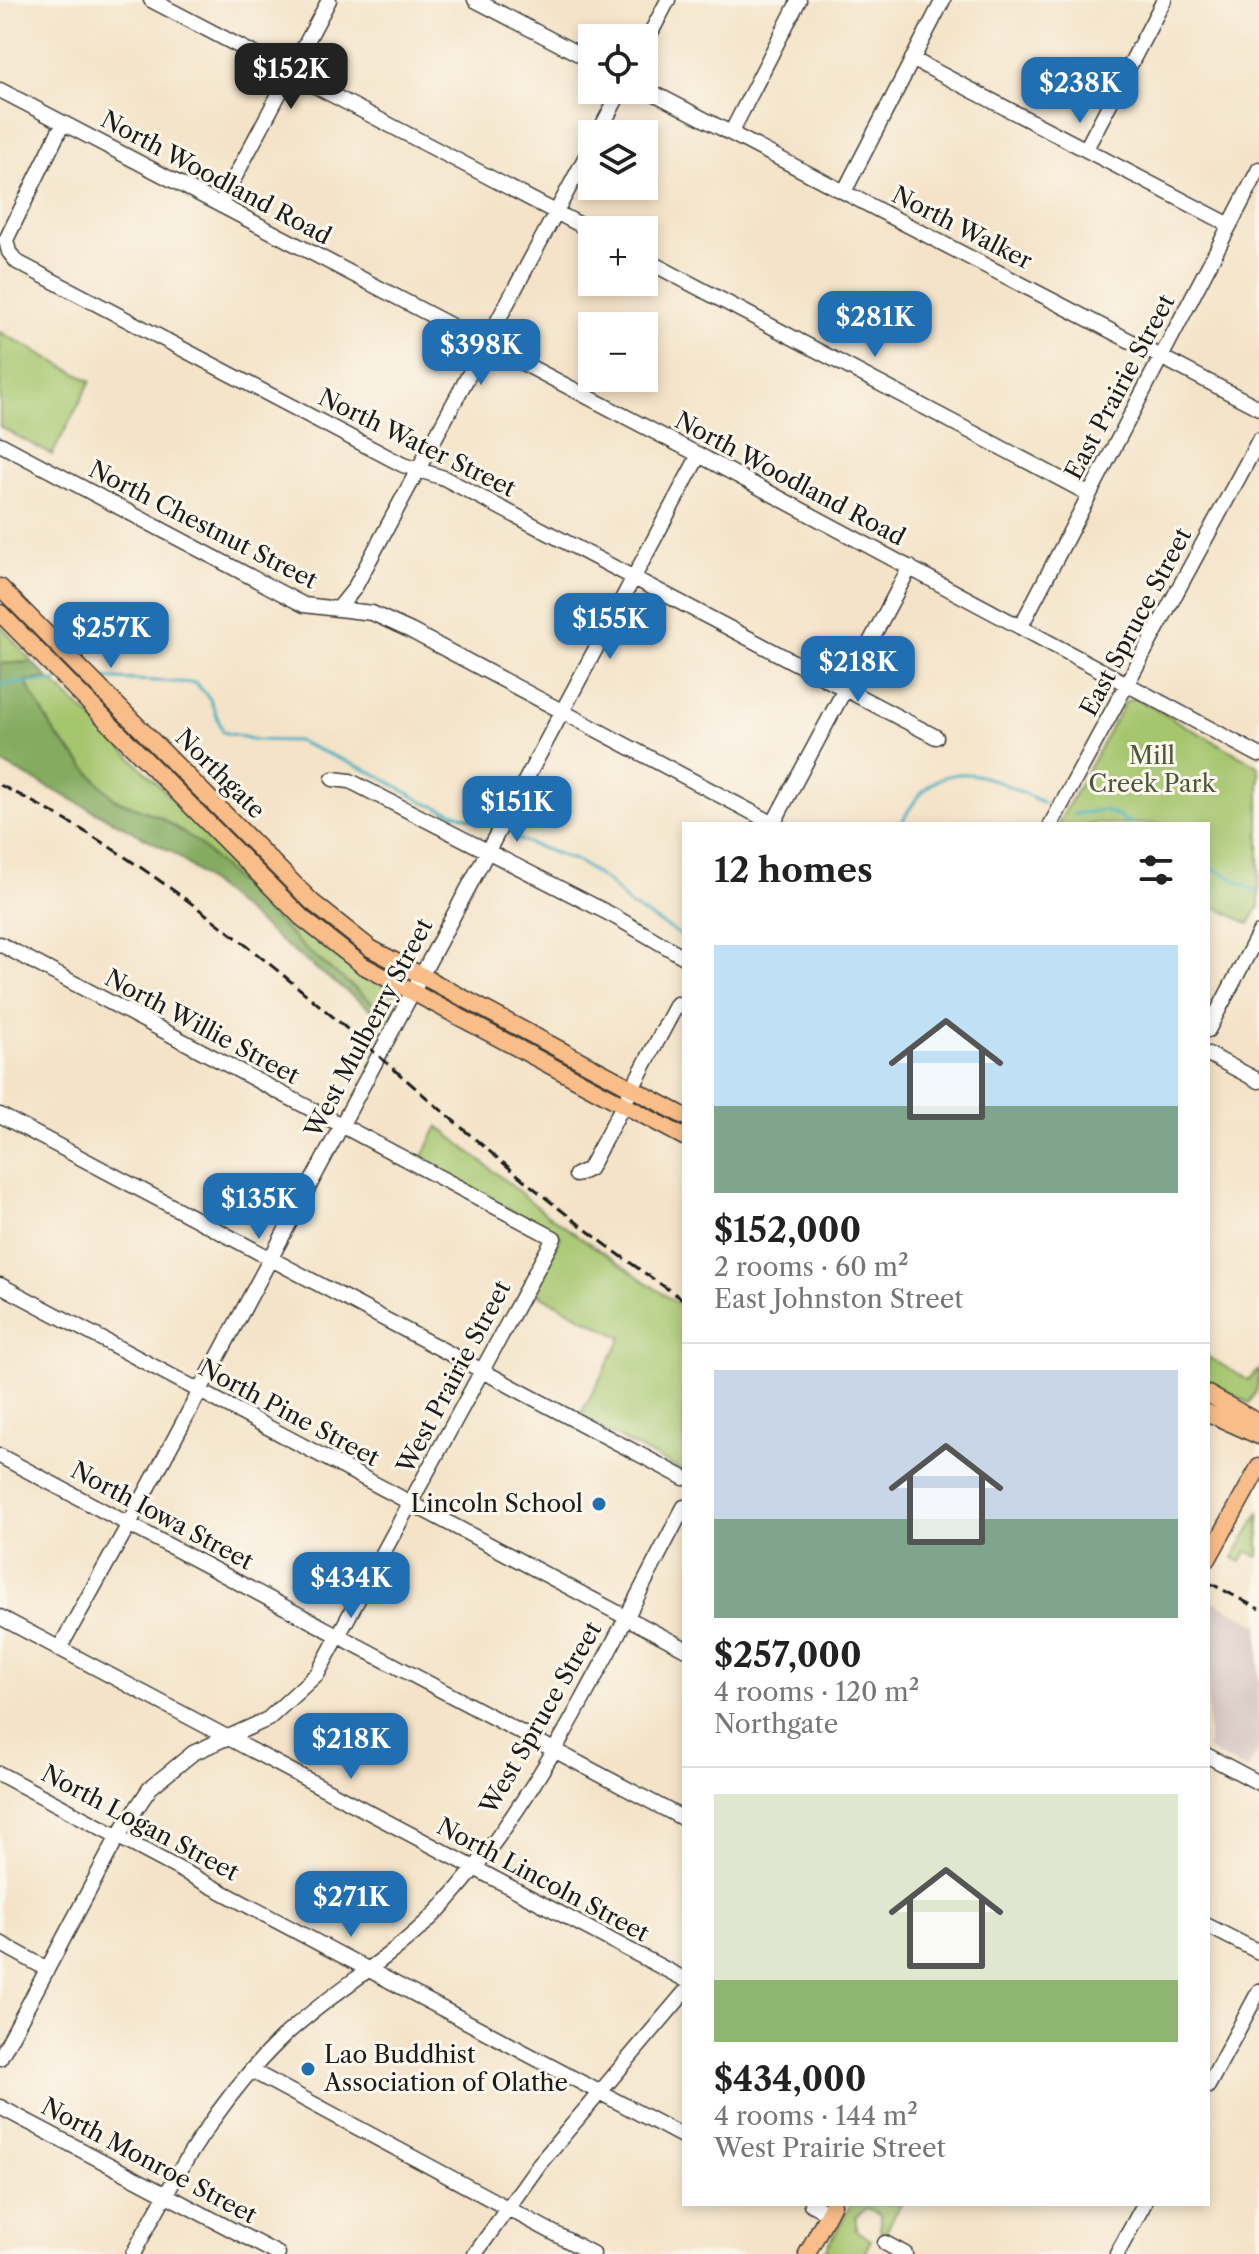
<!DOCTYPE html>
<meta charset="utf-8">
<style>
:root{--surface:#fff;--page:#f6f6f6;--text:#222;--muted:#767676;--line:#e0e0e0;--accent:#1f6fb2}
body{margin:0;font-family:"Libre Caslon Text",serif;background:var(--page);color:var(--text);height:100vh;display:flex;flex-direction:column;font-size:30px;white-space:nowrap}
*{box-sizing:border-box;margin:0}
p{font-size:26px;color:var(--muted)}
.icon{flex:none;width:44px;height:44px;fill:none;stroke:currentColor;stroke-width:2;stroke-linecap:round;stroke-linejoin:round}
.map{position:relative;flex:1;overflow:hidden}
.sheet{position:absolute;left:682px;top:822px;width:528px;height:1384px;display:flex;flex-direction:column;background:var(--surface);border-radius:0px;box-shadow:0 4px 12px #0003}
.sheet>*{flex:none}
.fabs{position:absolute;left:578px;top:24px;display:grid;gap:16px}
.fabs a{display:grid;place-items:center;width:80px;height:80px;border-radius:0px;background:var(--surface);box-shadow:0 4px 12px #0003;font-size:40px}
.price{position:absolute;translate:-50% -68px;padding:0 18px;border-radius:16px;background:var(--accent);color:#fff;font-size:26px;line-height:52px;filter:drop-shadow(0 2px 4px #0008)}
.price::after{content:'';position:absolute;left:50%;top:48px;width:24px;height:18px;margin-left:-12px;background:inherit;clip-path:polygon(0 0,100% 0,50% 100%)}
.price.selected{background:#222;color:#fff}
ul{padding:0;list-style:none}
li{display:grid;align-content:center;gap:16px;height:424px;padding:0 32px}
li+li{border-top:2px solid var(--line)}
li span{display:grid;place-items:center;height:248px;border-radius:0px;color:#555}
li>.icon{margin-inline-start:auto}
span .icon{width:144px;height:144px;fill:#fffc;stroke-width:1}
li b{font-size:34px}
h2{display:flex;justify-content:space-between;align-items:center;height:96px;padding:0 32px;font-size:34px}
.map>svg:first-child{display:block}
.industrial{fill:#d1c0bc}
.green{fill:#a6c66e;stroke:#617145;stroke-width:2}
.forest{fill:#84ab61;stroke:#50643e;stroke-width:2}
.lines{fill:none;stroke-linecap:round;stroke-linejoin:round}
.stream{stroke:#42afc0;stroke-width:3}
.minor-casing{stroke:#3c3a36;stroke-width:17}
.major-casing{stroke:#3c3a36;stroke-width:19}
.minor{stroke:#fff;stroke-width:14}
.major{stroke:#f8bd88;stroke-width:16}
.rail{stroke:#1c1c1c;stroke-width:3;stroke-dasharray:12 6;stroke-linecap:butt}
.poi-dot{fill:#1f6fb2;stroke:#fbf7ec;stroke-width:3}
.labels{text-anchor:middle;stroke-width:6;stroke-linejoin:round;paint-order:stroke}
.street-label{font-size:24px;fill:#1c1c1c;stroke:#fbf7ec}
.park-label{font-size:24px;fill:#4c5839;stroke:#fbf7ec}
.poi-label{font-size:24px;fill:#1c1c1c;stroke:#fbf7ec;text-anchor:end}
</style>
<div class="map">
<svg width="1259" height="2254" viewBox="0 0 1259 2254">
<rect width="100%" height="100%" fill="#fbf7ec"/>
<filter id="ink" filterUnits="userSpaceOnUse"><feTurbulence type="fractalNoise" baseFrequency=".0125" numOctaves="2"/><feDisplacementMap in="SourceGraphic" scale="16" xChannelSelector="R" yChannelSelector="G"/><feConvolveMatrix kernelMatrix="1 2 1 2 8 2 1 2 1" color-interpolation-filters="sRGB"/></filter>
<filter id="wash" filterUnits="userSpaceOnUse"><feTurbulence type="fractalNoise" baseFrequency=".006" numOctaves="4" result="noise"/><feDisplacementMap in="SourceGraphic" scale="32" xChannelSelector="R" yChannelSelector="G"/><feGaussianBlur stdDeviation="1.8" result="paint"/><feColorMatrix in="noise" values="0 0 0 0 0 0 0 0 0 0 0 0 0 0 0 0 0 1.4 0 .05"/><feComposite in="paint" operator="in"/></filter>
<g filter="url(#wash)">
<rect width="100%" height="100%" fill="#f4e3c8"/>
<!-- industrial -->
<path class="industrial" d="M 1208,1598 L 1259,1625 L 1259,1748 L 1247,1771 L 1208,1750 Z"/>
<!-- green -->
<path class="green" d="M 0,332 L 91,381 L 52,455 L 0,427 Z
M 0,625 L 32,662 L 0,664 Z
M 48,678 L 98,724 L 299,926 L 331,953 L 395,993 L 396,1007 L 387,1023 L 377,1014 L 380,1008 L 304,948 L 160,817 L 114,799 L 56,735 L 25,681 Z
M 1135,698 L 1259,766 L 1259,906 L 1249,924 L 1208,903 L 1208,824 L 1058,824 L 1125,702 Z
M 438,1126 L 545,1213 L 684,1308 L 684,1472 L 579,1417 L 622,1338 L 532,1291 L 561,1237 L 420,1162 Z
M 1208,1357 L 1248,1380 L 1259,1370 C 1259,1386 1257,1392 1249,1403 L 1208,1381 Z
M 1259,1513 L 1259,1554 L 1257,1557 L 1247,1551 L 1241,1562 L 1233,1558 Z
M 851,2204 L 901,2204 L 884,2234 L 880,2230 L 880,2214 L 867,2208 L 856,2217 L 856,2230 L 871,2240 L 864,2254 L 824,2254 Z"/>
<!-- forest -->
<path class="forest" d="M 32,662 L 48,678 L 25,681 L 56,735 L 114,799 L 160,817 L 197,842 L 304,948 L 380,1009 L 377,1014 L 296,954 L 174,853 L 0,762 L 0,664 Z"/>
<g class="lines">
<!-- stream -->
<path class="stream" d="M 97,678 L 196,683 L 210,699 L 223,732 L 256,740 L 297,741 L 376,774 L 425,803 L 484,823
M 0,684 L 57,681
M 1074,814 L 1105,810 L 1133,824
M 901,824 C 940,748 982,773 1044,803
M 514,838 L 579,862 L 609,883 L 630,905 L 684,937
M 1208,865 L 1259,893"/>
</g>
</g>
<g filter="url(#ink)">
<g class="lines">
<defs>
<path id="minor" d="M 151,0 L 592,231
M 475,0 L 592,61
M 644,46 L 668,0
M 912,59 L 1230,225
M 644,88 L 1259,408
M 0,90 L 699,455 L 1259,755
M 63,123 L 6,240 L 9,252 L 17,262 L 403,465 L 444,478 L 936,737
M 731,133 L 799,0
M 598,134 L 621,90
M 1086,149 L 1164,0
M 844,192 L 943,0
M 220,205 L 329,0
M 644,259 L 1089,494
M 0,444 L 304,605 L 372,613 L 411,631 L 774,824
M 338,609 L 354,589 L 592,145
M 1021,626 L 1259,169
M 333,779 L 350,781 L 612,915 L 684,957
M 773,824 L 910,567
M 1051,824 L 1259,440
M 0,944 L 554,1238 L 318,1673 L 268,1719 L 193,1753 L 150,1788 L 118,1836 L 0,2058
M 1208,1030 L 1259,933
M 1208,1054 L 1259,1081
M 0,1115 L 684,1478
M 576,1175 L 589,1169 L 677,1004
M 0,1285 L 684,1648
M 0,1456 L 684,1819
M 0,1617 L 684,1979
M 59,1649 L 129,1524 L 699,455
M 1208,1756 L 1259,1783
M 0,1774 L 684,2137
M 1208,1926 L 1259,1952
M 0,1943 L 47,1969
M 252,2071 L 593,2254
M 1208,2086 L 1259,1991
M 0,2107 L 278,2254
M 811,2204 L 828,2213
M 885,2243 L 905,2254
M 133,2254 C 175,2175 219,2098 284,2036 C 336,1988 400,1954 447,1901 C 547,1789 613,1639 684,1507
M 475,2254 L 540,2163 L 684,1993
M 1117,2254 L 1144,2204"/>
<path id="major" d="M 0,587 L 312,902 L 370,948 L 684,1116
M 0,613 L 302,918 L 362,965 L 684,1137
M 1208,1394 L 1259,1423
M 1208,1413 L 1259,1436
M 1208,1559 L 1259,1467
M 807,2254 L 833,2204"/>
</defs>
<!-- minor casing -->
<use href="#minor" class="minor-casing"/>
<!-- major casing -->
<use href="#major" class="major-casing"/>
<!-- minor -->
<use href="#minor" class="minor"/>
<!-- major -->
<use href="#major" class="major"/>
<!-- rail -->
<path class="rail" d="M 0,785 C 260,913 445,1142 684,1300
M 1208,1582 L 1259,1609"/>
</g>
</g>
<!-- markers -->
<g class="poi-dot">
<circle cx="599" cy="1504" r="8"/>
<circle cx="308" cy="2069" r="8"/>
</g>
<g class="labels">
<!-- street labels -->
<g class="street-label">
<text transform="translate(216 178) rotate(28)" y="8">North Woodland Road</text>
<text transform="translate(962 228) rotate(27)" y="8">North Walker</text>
<text transform="translate(1120 387) rotate(-62)" y="8">East Prairie Street</text>
<text transform="translate(417 443) rotate(26)" y="8">North Water Street</text>
<text transform="translate(790 479) rotate(28)" y="8">North Woodland Road</text>
<text transform="translate(203 525) rotate(27)" y="8">North Chestnut Street</text>
<text transform="translate(1136 622) rotate(-62)" y="8">East Spruce Street</text>
<text transform="translate(220 774) rotate(45)" y="8">Northgate</text>
<text transform="translate(202 1027) rotate(28)" y="8">North Willie Street</text>
<text transform="translate(369 1028) rotate(-62)" y="8">West Mulberry Street</text>
<text transform="translate(454 1377) rotate(-62)" y="8">West Prairie Street</text>
<text transform="translate(289 1413) rotate(28)" y="8">North Pine Street</text>
<text transform="translate(162 1516) rotate(28)" y="8">North Iowa Street</text>
<text transform="translate(541 1718) rotate(-60)" y="8">West Spruce Street</text>
<text transform="translate(140 1823) rotate(28)" y="8">North Logan Street</text>
<text transform="translate(543 1880) rotate(28)" y="8">North Lincoln Street</text>
<text transform="translate(149 2161) rotate(28)" y="8">North Monroe Street</text>
</g>
<!-- park labels -->
<g class="park-label">
<text x="1152" y="764">Mill<tspan x="1152" dy="28">Creek Park</tspan></text>
</g>
<!-- poi labels -->
<g class="poi-label">
<text x="583" y="1512">Lincoln School</text>
<text x="324" y="2063" text-anchor="start">Lao Buddhist<tspan x="324" dy="28">Association of Olathe</tspan></text>
</g>
</g>
</svg>
<div class="fabs">
<a><svg class="icon" aria-label="locate" viewBox="0 0 24 24"><circle cx="12" cy="12" r="6"/><path d="M12 2v4M12 18v4M2 12h4M18 12h4"/></svg></a>
<a><svg class="icon" aria-label="layers" viewBox="0 0 24 24"><path d="M12 4l9 5-9 5-9-5zM3 14l9 5 9-5"/></svg></a>
<a>+</a>
<a>−</a>
</div>
<b class="price selected" style="left:291px;top:111px">$152K</b>
<b class="price" style="left:1080px;top:125px">$238K</b>
<b class="price" style="left:875px;top:359px">$281K</b>
<b class="price" style="left:481px;top:387px">$398K</b>
<b class="price" style="left:610px;top:661px">$155K</b>
<b class="price" style="left:111px;top:670px">$257K</b>
<b class="price" style="left:858px;top:704px">$218K</b>
<b class="price" style="left:517px;top:844px">$151K</b>
<b class="price" style="left:259px;top:1241px">$135K</b>
<b class="price" style="left:351px;top:1620px">$434K</b>
<b class="price" style="left:351px;top:1781px">$218K</b>
<b class="price" style="left:351px;top:1939px">$271K</b>
<section class="sheet">
<h2>12 homes<svg class="icon" aria-label="filters" viewBox="0 0 24 24"><path d="M4 7h16M4 17h16"/><circle cx="9" cy="7" r="2"/><circle cx="15" cy="17" r="2"/></svg></h2>
<ul>
<li><span style="background:linear-gradient(#bfe0f5 65%,#7fa58c 0)"><svg class="icon" aria-label="home" viewBox="0 0 24 24"><path d="M3 11l9-7 9 7M6 9v11h12V9"/></svg></span><div><b>$152,000</b><p>2 rooms · 60 m²</p><p>East Johnston Street</p></div></li>
<li><span style="background:linear-gradient(#c9d6e8 60%,#7fa58c 0)"><svg class="icon" aria-label="home" viewBox="0 0 24 24"><path d="M3 11l9-7 9 7M6 9v11h12V9"/></svg></span><div><b>$257,000</b><p>4 rooms · 120 m²</p><p>Northgate</p></div></li>
<li><span style="background:linear-gradient(#dfe7d0 75%,#8fb573 0)"><svg class="icon" aria-label="home" viewBox="0 0 24 24"><path d="M3 11l9-7 9 7M6 9v11h12V9"/></svg></span><div><b>$434,000</b><p>4 rooms · 144 m²</p><p>West Prairie Street</p></div></li>
</ul>
</section>
</div>
